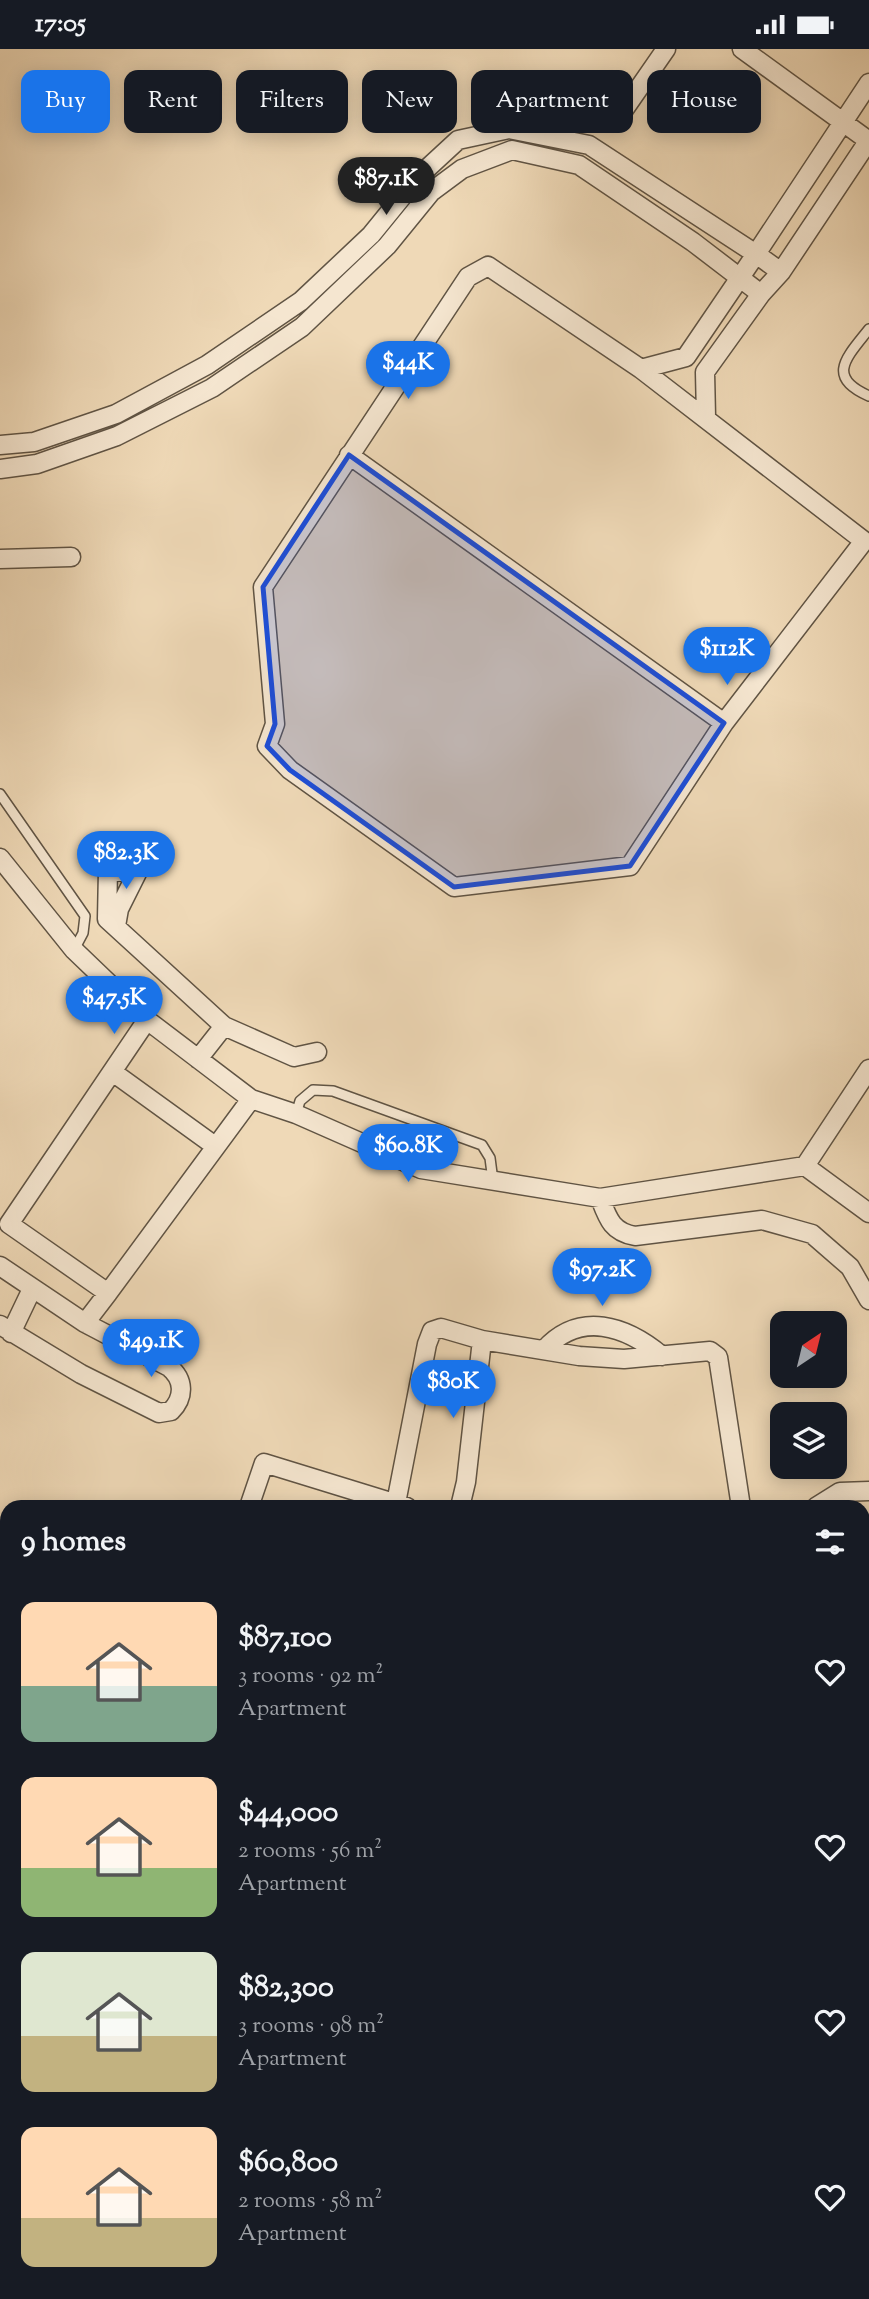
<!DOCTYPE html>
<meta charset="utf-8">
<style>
:root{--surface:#171b24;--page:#242831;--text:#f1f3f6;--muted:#9ea1a6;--accent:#1a73e8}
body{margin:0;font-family:"Sorts Mill Goudy",serif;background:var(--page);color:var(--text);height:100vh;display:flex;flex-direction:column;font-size:26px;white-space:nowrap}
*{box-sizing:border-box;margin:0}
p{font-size:23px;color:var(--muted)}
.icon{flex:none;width:38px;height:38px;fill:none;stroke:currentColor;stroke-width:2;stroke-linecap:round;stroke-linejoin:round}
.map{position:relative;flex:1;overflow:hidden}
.sheet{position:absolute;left:0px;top:1451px;width:870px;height:800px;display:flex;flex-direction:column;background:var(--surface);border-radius:21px 21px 0 0;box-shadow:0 4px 18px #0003}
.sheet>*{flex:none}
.banner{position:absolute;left:21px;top:21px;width:828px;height:63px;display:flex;gap:14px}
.needle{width:46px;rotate:35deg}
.buttons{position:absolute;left:770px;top:1262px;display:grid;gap:14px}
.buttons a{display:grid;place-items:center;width:77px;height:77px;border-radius:14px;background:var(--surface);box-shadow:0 4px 18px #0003;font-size:35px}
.price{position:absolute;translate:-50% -60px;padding:0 16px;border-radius:24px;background:var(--accent);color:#fff;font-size:23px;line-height:46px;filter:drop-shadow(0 2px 4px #0008)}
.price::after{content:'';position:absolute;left:50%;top:42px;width:21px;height:16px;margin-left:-10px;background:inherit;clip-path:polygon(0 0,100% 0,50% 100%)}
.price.current{background:#222;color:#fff}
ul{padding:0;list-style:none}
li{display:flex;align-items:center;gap:21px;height:175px;padding:0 21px}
li span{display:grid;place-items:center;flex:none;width:196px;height:140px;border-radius:14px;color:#555}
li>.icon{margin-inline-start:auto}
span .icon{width:84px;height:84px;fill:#fffc;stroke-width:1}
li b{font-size:30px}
h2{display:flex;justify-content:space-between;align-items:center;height:84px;padding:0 21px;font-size:30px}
.tag{padding:0 24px;border-radius:14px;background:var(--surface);box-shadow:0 4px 18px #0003;font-size:24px;line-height:63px}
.tag.current{background:var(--accent);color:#fff}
.status{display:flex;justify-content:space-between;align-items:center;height:49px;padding:0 35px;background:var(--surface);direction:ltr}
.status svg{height:19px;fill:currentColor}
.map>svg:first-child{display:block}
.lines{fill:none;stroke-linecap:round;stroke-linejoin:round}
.lane-casing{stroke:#605444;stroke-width:12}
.street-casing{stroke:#605444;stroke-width:21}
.secondary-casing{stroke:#31271d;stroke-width:28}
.lane{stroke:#f5e6d0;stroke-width:9}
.street{stroke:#f5e6d0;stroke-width:18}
.secondary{stroke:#f5e6d0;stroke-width:24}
.marked{fill:#1d4ed8;fill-opacity:0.2;stroke:#1d4ed8;stroke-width:5;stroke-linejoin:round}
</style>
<div class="status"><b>17:05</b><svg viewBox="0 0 49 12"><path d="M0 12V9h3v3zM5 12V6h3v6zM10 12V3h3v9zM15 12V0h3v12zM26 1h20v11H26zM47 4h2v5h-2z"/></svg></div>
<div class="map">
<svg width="869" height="2250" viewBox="0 0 869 2250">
<rect width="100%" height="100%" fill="#efd9b7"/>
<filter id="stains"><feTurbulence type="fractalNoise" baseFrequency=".00286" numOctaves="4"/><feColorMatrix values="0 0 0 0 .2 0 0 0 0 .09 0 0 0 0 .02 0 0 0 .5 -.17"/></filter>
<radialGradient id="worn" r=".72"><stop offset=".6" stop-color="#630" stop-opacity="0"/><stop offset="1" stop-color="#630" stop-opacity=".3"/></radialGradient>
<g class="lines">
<defs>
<path id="lane" d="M 869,280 C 847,308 825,328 869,347
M 0,745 L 85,867 L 83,884 L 74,901
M 296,1065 L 300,1052 L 313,1041 L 333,1042 L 482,1096 L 490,1109 L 493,1132
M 863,2112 L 869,2107
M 707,2244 L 710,2250
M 761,2244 L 763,2250
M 808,2244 L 811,2250"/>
<path id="street" d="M 742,0 L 869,92
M 621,65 L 666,0
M 488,217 L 641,320 L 864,492 L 724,674 L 630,817 L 454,838 L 290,721 L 267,697 L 275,675 L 263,538 L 468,228 Z
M 641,320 L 686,308 L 756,205 L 781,223
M 706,368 L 705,323 L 761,245 L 781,223 L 869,91
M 0,396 L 34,393 L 116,365 L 207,316 L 301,252 L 371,186 L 419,127 L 458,91 L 509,80 L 589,96 L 756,205 L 869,34
M 349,406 L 724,674
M 0,420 L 37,415 L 117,387 L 212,339 L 302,278 L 387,197 L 431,143 L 462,120 L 512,101 L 579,116 L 693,193 L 761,245
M 0,510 L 71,508
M 0,809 L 74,901 L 147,971 L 251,1050 L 296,1065 L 421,1120 L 600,1149 L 805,1117 L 869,1020
M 116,877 L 119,860 L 137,824 L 108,821 L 107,870 L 224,977
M 147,971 L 9,1175 L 108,1244 L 251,1050
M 198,1010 L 224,977 L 294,1008 L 317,1003
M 114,1024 L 215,1097
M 805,1117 L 869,1164
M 600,1149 C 608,1170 612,1183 635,1187 L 762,1171 L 812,1185 L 850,1218 L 869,1251
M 0,1217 L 85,1274 L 169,1318 C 184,1330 185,1348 171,1362 L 159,1364 L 81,1325 L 0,1276
M 85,1274 L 108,1244
M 11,1284 L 32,1240
M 544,1301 C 580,1261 626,1277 662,1307
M 396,1454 L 427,1295 L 432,1282 L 441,1279 L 482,1291 L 579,1307 L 624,1310 L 710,1302 L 718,1308 L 741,1458
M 249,1458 L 264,1414 L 407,1458
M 460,1458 L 466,1433 L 482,1291
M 816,1458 L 840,1443 L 869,1442
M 863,1505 L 869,1503
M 863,1548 L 869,1546
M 863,1586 L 869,1585
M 0,2241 L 3,2250"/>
<path id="secondary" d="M 863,2042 L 869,2041
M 863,2070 L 869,2068
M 0,2183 L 7,2183
M 0,2215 L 7,2215"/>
</defs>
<!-- lane casing -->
<use href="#lane" class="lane-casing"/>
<!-- street casing -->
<use href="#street" class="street-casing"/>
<!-- secondary casing -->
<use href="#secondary" class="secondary-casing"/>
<!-- lane -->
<use href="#lane" class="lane"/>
<!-- street -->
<use href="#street" class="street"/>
<!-- secondary -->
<use href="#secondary" class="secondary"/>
</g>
<!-- marked area -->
<path class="marked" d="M 349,406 L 724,674 L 630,817 L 454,838 L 290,721 L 267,697 L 275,675 L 263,538 Z"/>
<rect width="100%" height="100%" filter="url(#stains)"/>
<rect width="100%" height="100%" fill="url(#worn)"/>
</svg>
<div class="buttons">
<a><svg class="needle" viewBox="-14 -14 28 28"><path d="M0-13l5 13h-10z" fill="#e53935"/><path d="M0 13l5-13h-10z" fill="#9ea1a6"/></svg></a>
<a><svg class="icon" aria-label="layers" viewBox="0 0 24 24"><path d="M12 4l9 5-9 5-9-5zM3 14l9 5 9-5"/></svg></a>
</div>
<b class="price current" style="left:386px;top:168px">$87.1K</b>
<b class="price" style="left:408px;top:352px">$44K</b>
<b class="price" style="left:727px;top:638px">$112K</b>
<b class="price" style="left:126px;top:842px">$82.3K</b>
<b class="price" style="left:114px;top:987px">$47.5K</b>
<b class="price" style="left:408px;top:1135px">$60.8K</b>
<b class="price" style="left:602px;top:1259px">$97.2K</b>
<b class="price" style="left:151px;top:1330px">$49.1K</b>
<b class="price" style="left:453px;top:1371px">$80K</b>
<div class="banner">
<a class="tag current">Buy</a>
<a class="tag">Rent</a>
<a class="tag">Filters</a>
<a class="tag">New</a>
<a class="tag">Apartment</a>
<a class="tag">House</a>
</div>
<section class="sheet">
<h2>9 homes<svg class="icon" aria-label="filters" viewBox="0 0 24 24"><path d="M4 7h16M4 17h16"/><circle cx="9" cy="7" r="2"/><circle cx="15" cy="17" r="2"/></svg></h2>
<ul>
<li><span style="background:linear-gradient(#ffd9b3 60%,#7fa58c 0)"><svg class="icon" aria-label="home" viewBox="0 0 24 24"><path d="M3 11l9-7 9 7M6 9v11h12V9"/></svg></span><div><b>$87,100</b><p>3 rooms · 92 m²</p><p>Apartment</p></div><svg class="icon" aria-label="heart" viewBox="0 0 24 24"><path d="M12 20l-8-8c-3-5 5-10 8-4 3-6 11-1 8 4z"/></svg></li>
<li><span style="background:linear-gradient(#ffd9b3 65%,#8fb573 0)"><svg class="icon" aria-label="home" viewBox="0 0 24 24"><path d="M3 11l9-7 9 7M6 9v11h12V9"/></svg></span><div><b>$44,000</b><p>2 rooms · 56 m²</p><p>Apartment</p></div><svg class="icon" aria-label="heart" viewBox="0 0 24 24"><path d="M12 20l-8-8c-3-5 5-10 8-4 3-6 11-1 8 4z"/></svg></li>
<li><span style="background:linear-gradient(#dfe7d0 60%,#c2b280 0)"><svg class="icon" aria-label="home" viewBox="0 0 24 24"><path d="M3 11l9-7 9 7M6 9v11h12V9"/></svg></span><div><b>$82,300</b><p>3 rooms · 98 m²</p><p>Apartment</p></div><svg class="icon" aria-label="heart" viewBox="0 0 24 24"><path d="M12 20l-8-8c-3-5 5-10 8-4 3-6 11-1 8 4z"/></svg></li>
<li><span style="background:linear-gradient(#ffd9b3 65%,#c2b280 0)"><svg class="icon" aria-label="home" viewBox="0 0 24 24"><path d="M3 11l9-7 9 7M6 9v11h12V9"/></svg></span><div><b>$60,800</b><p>2 rooms · 58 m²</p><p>Apartment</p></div><svg class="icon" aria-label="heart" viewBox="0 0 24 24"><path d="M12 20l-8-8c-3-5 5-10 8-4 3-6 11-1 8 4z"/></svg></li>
</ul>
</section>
</div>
